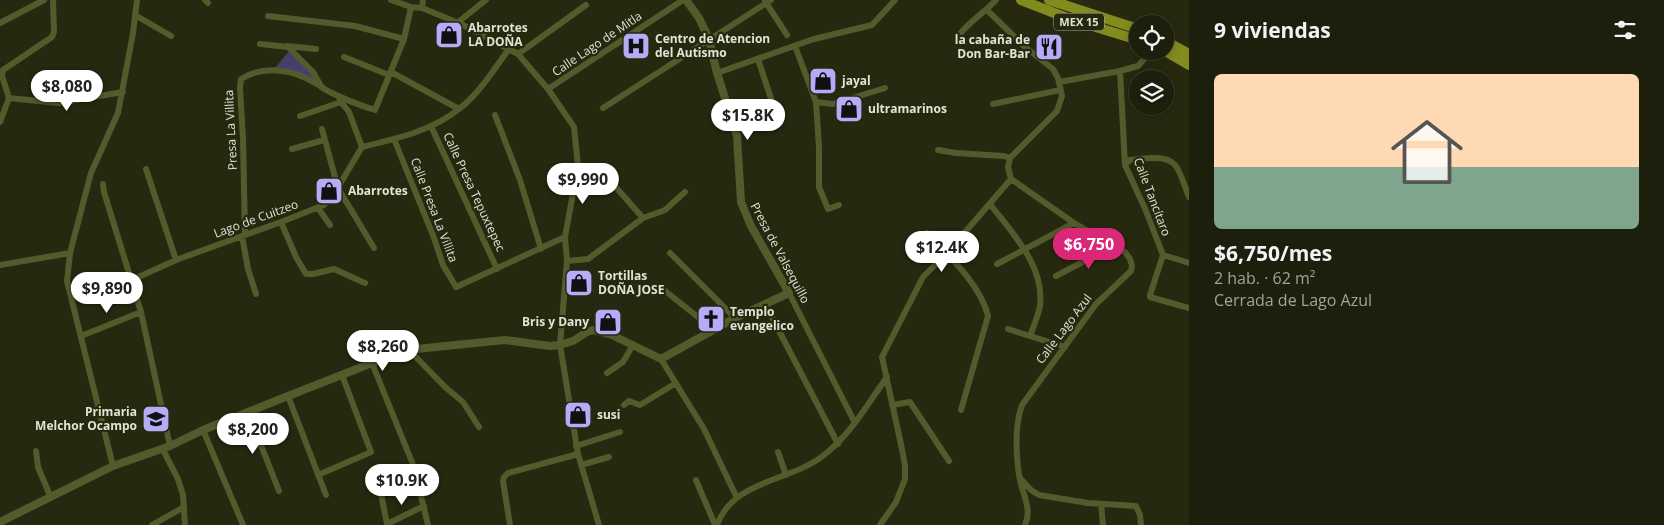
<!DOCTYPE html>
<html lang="es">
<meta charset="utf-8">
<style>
:root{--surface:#1c1f0b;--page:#252714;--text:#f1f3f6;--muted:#a0a29d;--line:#3a3d2c;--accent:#db2777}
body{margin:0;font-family:"Open Sans",sans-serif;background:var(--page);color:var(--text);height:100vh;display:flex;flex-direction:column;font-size:19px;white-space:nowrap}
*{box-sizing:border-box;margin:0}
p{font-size:16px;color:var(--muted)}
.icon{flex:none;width:28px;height:28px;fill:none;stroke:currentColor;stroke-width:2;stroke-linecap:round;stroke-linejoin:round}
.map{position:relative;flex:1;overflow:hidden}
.sheet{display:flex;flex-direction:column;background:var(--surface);width:475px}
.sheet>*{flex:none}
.controls{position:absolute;left:1129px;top:15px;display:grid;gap:10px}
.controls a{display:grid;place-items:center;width:45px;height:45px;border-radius:50%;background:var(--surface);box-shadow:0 2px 8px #0003,0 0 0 1px var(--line);font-size:25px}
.price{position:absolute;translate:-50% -42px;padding:0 11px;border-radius:18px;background:#fff;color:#222;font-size:16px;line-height:32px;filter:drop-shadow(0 1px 2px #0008)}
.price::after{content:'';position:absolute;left:50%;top:30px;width:15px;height:11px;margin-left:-8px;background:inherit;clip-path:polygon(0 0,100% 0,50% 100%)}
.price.on{background:var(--accent);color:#fff}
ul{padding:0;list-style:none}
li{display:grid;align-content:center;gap:10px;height:265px;padding:0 25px}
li+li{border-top:1px solid var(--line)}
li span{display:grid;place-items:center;height:155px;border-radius:8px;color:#555}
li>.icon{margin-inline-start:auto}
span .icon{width:90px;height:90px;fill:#fffc;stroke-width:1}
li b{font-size:21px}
h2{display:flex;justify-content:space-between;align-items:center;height:60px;padding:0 25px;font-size:21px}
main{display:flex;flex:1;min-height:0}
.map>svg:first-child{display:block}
.green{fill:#453f69}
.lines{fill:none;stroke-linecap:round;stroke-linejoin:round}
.minor{stroke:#555a2c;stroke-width:6}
.tertiary{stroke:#555a2c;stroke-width:8}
.primary{stroke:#828b1d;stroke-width:10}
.labels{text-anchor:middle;stroke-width:4.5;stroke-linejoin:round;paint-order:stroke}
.shield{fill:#26290f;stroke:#a9ab99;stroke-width:1}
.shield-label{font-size:11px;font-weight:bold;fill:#e1e3d4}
.poi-label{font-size:12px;font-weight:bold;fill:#e1e3d4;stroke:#26290f;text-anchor:start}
.street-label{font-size:12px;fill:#e1e3d4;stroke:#26290f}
</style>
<main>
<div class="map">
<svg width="1189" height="525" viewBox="0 0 1189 525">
<rect width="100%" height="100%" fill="#26290f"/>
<!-- green -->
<path class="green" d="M 289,51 L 310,70 L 317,82 L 275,68 Z"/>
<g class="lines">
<!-- minor -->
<path class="minor" d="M 205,0 L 208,3
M 391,0 L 411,7 L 422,8 L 461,24 L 518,54 L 548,89 L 574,127 L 578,166 L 565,237 L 567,261 L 560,345 L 578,454 L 599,525
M 765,1 L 787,35
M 422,8 L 423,0
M 987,10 L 1025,47 L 1053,69 L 1058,78 L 1062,96 L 1057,111 L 1010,158 L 1008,167 L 1011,179 L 1074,223 L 1125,252 L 1130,259 L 1132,266 L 1131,271 L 1096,304 L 1022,405 C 1014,427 1016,453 1019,475 C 1021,491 1033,509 1025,525
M 135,15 L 171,36
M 268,16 L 355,26 L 404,39
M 0,23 L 44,0
M 457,23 L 486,0
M 960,34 C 970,21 985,12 996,0
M 260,44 L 288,47 L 313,72 L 321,86
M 287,46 L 316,49
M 795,46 L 816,102 L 819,147 L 819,187 L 828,209 L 839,205
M 518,54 L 586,5
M 344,57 L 389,75
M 758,59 L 778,120
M 1120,71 L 1125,165 L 1146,211 L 1163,255 L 1150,295 L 1150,297 L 1189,308
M 391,72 L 459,109
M 717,73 L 814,39 L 872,25 L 895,0
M 1059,82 L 1120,71 L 1138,66 L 1145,58 L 1148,51
M 548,89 L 683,0
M 339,96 L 341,102 L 349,112 L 362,147
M 9,98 L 2,76 L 3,70 L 52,37 L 54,32 L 53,0
M 9,98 L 59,103 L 123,92
M 816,102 L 833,104 L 885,88
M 993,104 L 1060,90
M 603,108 L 771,0
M 495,115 L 520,180 L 541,249
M 300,116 L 341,102
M 0,122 L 9,98
M 431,126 L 497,269
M 322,129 L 338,188 L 374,248
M 394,139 L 434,238 L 443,265 L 456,287 L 565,237
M 362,147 C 395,139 432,131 459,109 C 479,94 494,69 509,49
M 292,149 L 324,140
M 938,150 L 956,153 L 1004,156 L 1010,158
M 1125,165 L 1130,160 C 1142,159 1164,154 1174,164 C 1180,169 1185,188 1189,197
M 146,169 L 176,260
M 103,184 L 104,192 L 141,312 L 170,446
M 613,184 L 643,218
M 990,204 C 1012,233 1045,266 1040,306 C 1038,316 1034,326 1030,336
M 318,208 L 330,225
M 281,222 L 296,257 L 306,274 L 313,274 L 334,269 L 365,283
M 927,233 C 948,255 981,285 988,316 L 961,410
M 245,235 L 243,139 L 240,88 L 241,79 C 263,65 293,69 315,83 C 320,85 323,89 328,91 C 343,99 359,105 375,110 L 404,39 L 411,7
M 242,236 L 248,269 L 256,294
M 670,253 L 735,318
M 1163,255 L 1189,263
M 567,261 L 588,259 L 643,218 L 665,210 L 685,192
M 997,264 L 1074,223
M 0,265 L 70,253
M 1056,276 L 1113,246
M 132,280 L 176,260 L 281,222 L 324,205 L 334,194 L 362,147
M 664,290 L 714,330
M 789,293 L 855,423
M 765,304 L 838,444
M 1008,329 L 1065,347
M 81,336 L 141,312
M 410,351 L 445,387 L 463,402 L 479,427
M 661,359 L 704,429 L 737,498
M 372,363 L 414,467 L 428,525
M 607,373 L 623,362 L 633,345
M 288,396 L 326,495
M 624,405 L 629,401 L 640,405 L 676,383
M 892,405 L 910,402 L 949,461
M 248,412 L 279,491
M 203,430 L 243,525
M 576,446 L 620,432
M 162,448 L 178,479 L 183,495 L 185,525
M 36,451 L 38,467 L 51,498
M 778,452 L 786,475
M 581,465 L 609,457
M 113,466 L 67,281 L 70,253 L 91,173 L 118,113 L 133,33 L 137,0
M 318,475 L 371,452 L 342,375
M 1020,478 L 1031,490 L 1039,495 L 1088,503 L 1136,506 L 1140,515 L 1141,525
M 696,480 L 715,525
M 381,494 L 387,524 L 424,506
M 1101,504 L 1103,525
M 152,525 L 184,507
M 510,525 L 503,481 L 504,477 L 508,473 L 578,454
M 717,525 C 734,479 791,482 824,455 C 851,434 867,405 887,377
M 880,525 L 896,502 L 905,479 L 905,466 L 902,449 L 882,357 L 923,277 L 947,253 L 1011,179"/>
<!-- tertiary -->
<path class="tertiary" d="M 0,522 L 113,466 L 170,446 L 203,430 L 288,396 L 372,363 L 416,349 L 505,340 L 550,346 L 560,345 L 573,341 L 587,332 L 593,330 L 612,335 L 661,359 L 735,318 L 789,293 L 751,226 L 741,202 L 737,136 L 717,73 L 709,39 L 699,18 L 686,0"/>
<!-- primary -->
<path class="primary" d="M 1021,0 L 1070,19 L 1138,40
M 1049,0 L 1138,29
M 1165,41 L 1189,54
M 1165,51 L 1189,65"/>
</g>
<!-- icons -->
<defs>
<symbol id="shop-square" viewBox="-11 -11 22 22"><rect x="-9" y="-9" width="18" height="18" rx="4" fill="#b5acf8" stroke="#26290f"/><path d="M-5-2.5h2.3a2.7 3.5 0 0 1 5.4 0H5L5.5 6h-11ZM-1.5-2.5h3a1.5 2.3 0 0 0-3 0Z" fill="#111"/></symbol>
<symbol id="hospital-square" viewBox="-11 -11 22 22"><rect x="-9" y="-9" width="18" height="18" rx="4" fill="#b5acf8" stroke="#26290f"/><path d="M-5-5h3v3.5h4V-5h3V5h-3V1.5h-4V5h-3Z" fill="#111"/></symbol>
<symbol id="restaurant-square" viewBox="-11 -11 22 22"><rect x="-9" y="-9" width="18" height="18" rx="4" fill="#b5acf8" stroke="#26290f"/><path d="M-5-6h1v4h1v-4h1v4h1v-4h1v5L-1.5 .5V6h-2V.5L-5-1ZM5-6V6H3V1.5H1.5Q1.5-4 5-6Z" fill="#111"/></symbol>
<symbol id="church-square" viewBox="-11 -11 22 22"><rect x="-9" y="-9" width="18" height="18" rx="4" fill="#b5acf8" stroke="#26290f"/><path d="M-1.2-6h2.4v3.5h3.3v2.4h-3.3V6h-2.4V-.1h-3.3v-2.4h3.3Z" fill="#111"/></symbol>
<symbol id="school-square" viewBox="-11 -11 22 22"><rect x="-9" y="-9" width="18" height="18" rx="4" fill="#b5acf8" stroke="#26290f"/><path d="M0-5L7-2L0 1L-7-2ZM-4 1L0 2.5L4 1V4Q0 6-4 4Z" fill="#111"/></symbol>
</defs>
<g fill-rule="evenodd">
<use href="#shop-square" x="433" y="19" width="32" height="32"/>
<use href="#hospital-square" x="620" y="30" width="32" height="32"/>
<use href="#restaurant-square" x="1033" y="31" width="32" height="32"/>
<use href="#shop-square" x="807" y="65" width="32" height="32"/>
<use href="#shop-square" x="833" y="93" width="32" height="32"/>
<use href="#shop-square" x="313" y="175" width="32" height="32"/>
<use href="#shop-square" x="563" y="267" width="32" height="32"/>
<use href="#church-square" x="695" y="303" width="32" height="32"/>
<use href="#shop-square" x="592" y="306" width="32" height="32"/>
<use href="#shop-square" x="562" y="399" width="32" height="32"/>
<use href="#school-square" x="140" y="403" width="32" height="32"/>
</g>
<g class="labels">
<!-- shield labels -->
<rect class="shield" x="1054" y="13.5" width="50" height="17" rx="4"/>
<g class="shield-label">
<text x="1079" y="26">MEX 15</text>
</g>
<!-- poi labels -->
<g class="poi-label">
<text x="468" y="32">Abarrotes<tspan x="468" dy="14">LA DOÑA</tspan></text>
<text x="655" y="43">Centro de Atencion<tspan x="655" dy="14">del Autismo</tspan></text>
<text x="1030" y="44" text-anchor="end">la cabaña de<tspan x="1030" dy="14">Don Bar-Bar</tspan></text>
<text x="842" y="85">jayal</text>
<text x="868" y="113">ultramarinos</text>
<text x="348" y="195">Abarrotes</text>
<text x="598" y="280">Tortillas<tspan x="598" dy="14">DOÑA JOSE</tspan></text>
<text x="730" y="316">Templo<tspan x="730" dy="14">evangelico</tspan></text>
<text x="589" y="326" text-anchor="end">Bris y Dany</text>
<text x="137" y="416" text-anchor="end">Primaria<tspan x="137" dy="14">Melchor Ocampo</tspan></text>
<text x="597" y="419">susi</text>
</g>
<!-- street labels -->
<g class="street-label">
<text transform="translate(597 44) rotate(-34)" y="4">Calle Lago de Mitla</text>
<text transform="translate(231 130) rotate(-93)" y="4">Presa La Villita</text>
<text transform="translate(474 192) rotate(65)" y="4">Calle Presa Tepuxtepec</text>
<text transform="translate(1152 197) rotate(69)" y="4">Calle Tancítaro</text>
<text transform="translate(434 210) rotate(69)" y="4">Calle Presa La Villita</text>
<text transform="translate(256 219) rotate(-20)" y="4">Lago de Cuitzeo</text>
<text transform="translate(780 253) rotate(62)" y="4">Presa de Valsequillo</text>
<text transform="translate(1064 329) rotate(-53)" y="4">Calle Lago Azul</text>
</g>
</g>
</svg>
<div class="controls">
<a><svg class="icon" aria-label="locate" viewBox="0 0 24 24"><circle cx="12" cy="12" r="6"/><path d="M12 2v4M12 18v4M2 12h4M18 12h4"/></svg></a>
<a><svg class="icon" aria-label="layers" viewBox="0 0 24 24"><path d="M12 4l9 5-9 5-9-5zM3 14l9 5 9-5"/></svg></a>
</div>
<b class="price" style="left:67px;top:112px">$8,080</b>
<b class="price" style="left:748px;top:141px">$15.8K</b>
<b class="price" style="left:583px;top:205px">$9,990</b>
<b class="price on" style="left:1089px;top:270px">$6,750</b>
<b class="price" style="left:942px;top:273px">$12.4K</b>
<b class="price" style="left:107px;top:314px">$9,890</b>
<b class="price" style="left:383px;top:372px">$8,260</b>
<b class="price" style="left:253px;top:455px">$8,200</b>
<b class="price" style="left:402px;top:506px">$10.9K</b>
</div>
<section class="sheet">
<h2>9 viviendas<svg class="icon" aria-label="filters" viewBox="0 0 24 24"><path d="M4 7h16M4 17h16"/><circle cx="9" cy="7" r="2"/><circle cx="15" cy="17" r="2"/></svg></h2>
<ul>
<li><span style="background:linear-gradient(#ffd9b3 60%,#7fa58c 0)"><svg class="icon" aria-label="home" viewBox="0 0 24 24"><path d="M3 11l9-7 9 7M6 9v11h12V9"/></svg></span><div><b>$6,750/mes</b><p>2 hab. · 62 m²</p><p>Cerrada de Lago Azul</p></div></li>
</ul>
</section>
</main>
